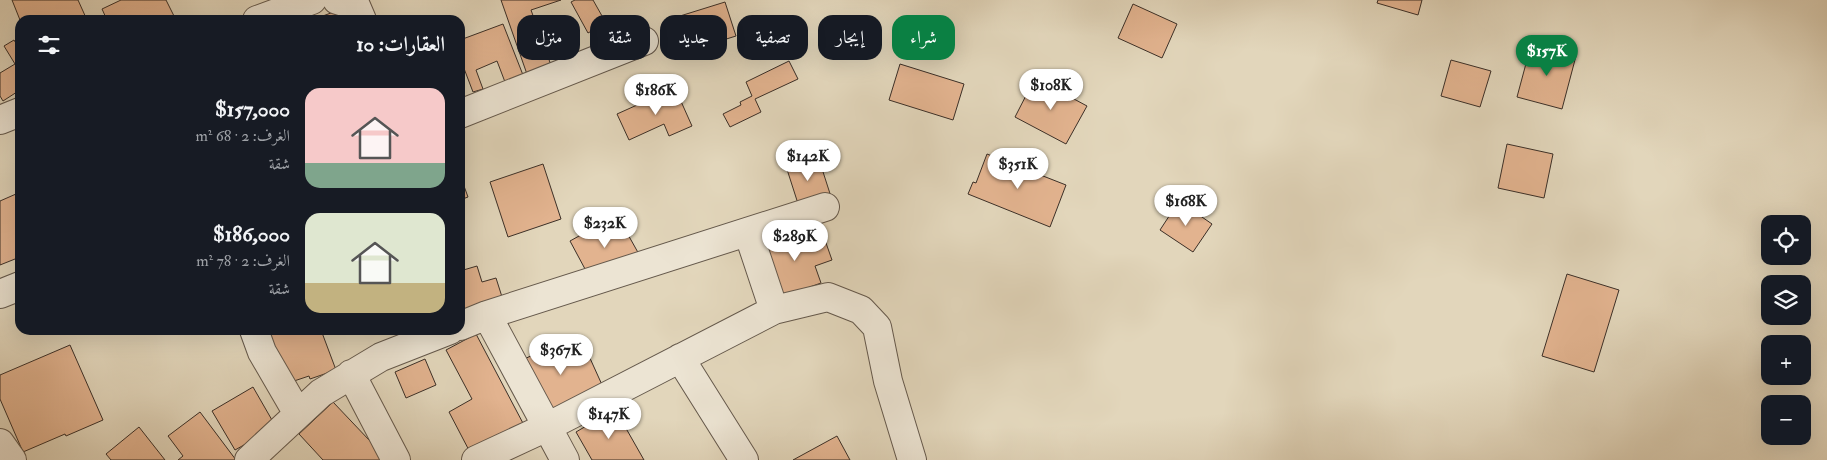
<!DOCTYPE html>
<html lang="ar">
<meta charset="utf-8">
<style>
:root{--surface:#171b24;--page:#242831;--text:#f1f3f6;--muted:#9ea1a6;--accent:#0b8043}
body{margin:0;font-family:"IM FELL Double Pica",Amiri,serif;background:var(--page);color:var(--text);direction:rtl;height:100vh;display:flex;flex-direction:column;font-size:19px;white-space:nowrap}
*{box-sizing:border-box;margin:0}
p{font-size:16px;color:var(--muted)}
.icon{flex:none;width:28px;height:28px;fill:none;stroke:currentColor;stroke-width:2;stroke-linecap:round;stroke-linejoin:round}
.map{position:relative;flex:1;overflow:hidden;direction:ltr}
.drawer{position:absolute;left:15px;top:15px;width:450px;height:320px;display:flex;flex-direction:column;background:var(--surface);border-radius:15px;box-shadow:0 5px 20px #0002;direction:rtl}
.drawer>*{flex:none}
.guide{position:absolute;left:480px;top:15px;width:475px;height:45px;direction:rtl;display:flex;gap:10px}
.fabs{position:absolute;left:1761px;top:215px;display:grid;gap:10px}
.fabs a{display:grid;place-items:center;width:50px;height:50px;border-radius:10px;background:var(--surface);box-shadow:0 5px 20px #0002;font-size:25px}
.price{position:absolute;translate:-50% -42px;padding:0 11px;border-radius:18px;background:#fff;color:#222;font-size:16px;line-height:32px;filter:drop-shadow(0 1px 2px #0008)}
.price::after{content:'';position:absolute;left:50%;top:30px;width:15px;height:11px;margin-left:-8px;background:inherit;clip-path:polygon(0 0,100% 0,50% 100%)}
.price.active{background:var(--accent);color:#fff}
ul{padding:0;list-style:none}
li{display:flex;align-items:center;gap:15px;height:125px;padding:0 20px}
li span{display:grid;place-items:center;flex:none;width:140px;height:100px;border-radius:15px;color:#555}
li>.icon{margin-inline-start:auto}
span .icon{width:60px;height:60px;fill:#fffc;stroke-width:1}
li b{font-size:21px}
h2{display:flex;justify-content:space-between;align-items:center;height:60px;padding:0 20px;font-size:21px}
.pill{padding:0 18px;border-radius:15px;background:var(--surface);box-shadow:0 5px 20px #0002;font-size:18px;line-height:45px}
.pill.active{background:var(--accent);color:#fff}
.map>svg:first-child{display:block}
.building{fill:#e2b38f;stroke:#3b2f27}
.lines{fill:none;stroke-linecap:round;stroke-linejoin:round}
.minor-casing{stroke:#65594c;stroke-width:30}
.minor{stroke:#ece4d3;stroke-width:28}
</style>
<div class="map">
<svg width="1827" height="460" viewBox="0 0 1827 460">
<rect width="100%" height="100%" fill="#e2d6bb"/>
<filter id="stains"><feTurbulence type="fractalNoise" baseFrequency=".004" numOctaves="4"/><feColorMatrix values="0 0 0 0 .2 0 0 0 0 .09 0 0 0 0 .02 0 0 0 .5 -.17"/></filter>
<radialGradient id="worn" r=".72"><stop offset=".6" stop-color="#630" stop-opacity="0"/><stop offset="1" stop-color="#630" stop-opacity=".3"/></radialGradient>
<!-- building -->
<path class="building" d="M 12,0 L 78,0 L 87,20 L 20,20 Z
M 121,0 L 166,0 L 176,20 L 107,20 L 102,9 Z
M 501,0 L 561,0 L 531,10 L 552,68 L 528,77 Z
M 575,0 L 593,0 L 606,23 L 588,33 L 571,2 Z
M 1378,0 L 1422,0 L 1418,15 L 1377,3 Z
M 725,2 L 736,36 L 691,50 L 680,16 Z
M 1133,4 L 1177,24 L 1162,58 L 1118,38 Z
M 347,7 L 352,20 L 312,20 Z
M 503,24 L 523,75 L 505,82 L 497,61 L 476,70 L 483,89 L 473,92 L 460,58 L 460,40 Z
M 14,40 L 20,50 L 20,90 L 3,101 L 0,96 L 0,73 L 15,64 L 4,46 Z
M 1531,45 L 1576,56 L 1562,109 L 1517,97 Z
M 1451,60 L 1491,71 L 1480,107 L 1441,96 Z
M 789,61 L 798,79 L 755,99 L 761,112 L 730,127 L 723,114 L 741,105 L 740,102 L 752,96 L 746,82 Z
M 900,64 L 964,84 L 953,120 L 889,100 Z
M 1035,78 L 1087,106 L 1066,144 L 1015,117 Z
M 675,88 L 692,126 L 669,136 L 664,124 L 629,140 L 617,114 Z
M 1507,144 L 1553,154 L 1544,198 L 1498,188 Z
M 816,150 L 833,203 L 801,213 L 784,160 Z
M 987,154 L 1066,185 L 1050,227 L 968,194 L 973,182 L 976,183 Z
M 543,164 L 561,219 L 508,237 L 490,182 Z
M 460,175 L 468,197 L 460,200 Z
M 16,194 L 20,204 L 20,257 L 0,265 L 0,201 Z
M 1179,201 L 1212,224 L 1193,252 L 1160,230 Z
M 617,215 L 640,256 L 592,282 L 570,241 Z
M 820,226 L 832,260 L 815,266 L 821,283 L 776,299 L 758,248 Z
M 477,266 L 482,282 L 496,278 L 503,300 L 460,313 L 460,271 Z
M 1567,274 L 1619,290 L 1594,372 L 1542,356 Z
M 265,330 L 321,330 L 336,370 L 310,379 L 309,376 L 285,384 Z
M 476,334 L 525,427 L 472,456 L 449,412 L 472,399 L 446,350 Z
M 567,339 L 573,351 L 584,345 L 603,387 L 545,415 L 520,361 Z
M 70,345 L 103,420 L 66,436 L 65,434 L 23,452 L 0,399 L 0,375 Z
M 425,359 L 436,385 L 406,398 L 395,372 Z
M 253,387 L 276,427 L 235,450 L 212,411 Z
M 333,402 L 388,460 L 323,460 L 299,434 Z
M 615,409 L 644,460 L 592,460 L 576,432 Z
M 200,412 L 236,460 L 178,460 L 183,456 L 168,436 Z
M 139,427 L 165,460 L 111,460 L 106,454 Z
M 837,436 L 850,460 L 793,460 Z"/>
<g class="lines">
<defs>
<path id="minor" d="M 337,0 L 356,6 L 362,20
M 257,20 L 312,0
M 460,114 L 644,41
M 0,120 L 20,112
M 748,232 L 774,310
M 0,294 L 20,286
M 487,315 L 565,460
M 460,326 L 487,315 L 825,207
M 254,330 L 262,352 L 298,414
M 680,358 L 744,460
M 351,374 L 396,460
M 0,443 L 12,460
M 249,460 L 321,393 L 381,357 L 450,330
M 476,460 L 547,427 L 774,310 L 828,297 L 861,310 L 877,327 L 888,381 L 912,460"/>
</defs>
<!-- minor casing -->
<use href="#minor" class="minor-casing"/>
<!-- minor -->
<use href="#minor" class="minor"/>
</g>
<rect width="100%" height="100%" filter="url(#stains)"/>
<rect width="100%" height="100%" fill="url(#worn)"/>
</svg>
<div class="fabs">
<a><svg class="icon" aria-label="locate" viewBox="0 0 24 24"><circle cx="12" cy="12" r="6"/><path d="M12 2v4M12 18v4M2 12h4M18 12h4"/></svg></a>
<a><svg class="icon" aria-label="layers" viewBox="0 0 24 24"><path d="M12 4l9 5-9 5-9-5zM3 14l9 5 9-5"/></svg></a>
<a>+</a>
<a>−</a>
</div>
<b class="price active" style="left:1547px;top:77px">$157K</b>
<b class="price" style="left:1051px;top:111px">$108K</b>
<b class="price" style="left:656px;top:116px">$186K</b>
<b class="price" style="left:808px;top:182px">$142K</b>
<b class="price" style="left:1018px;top:190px">$351K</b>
<b class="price" style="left:1186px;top:227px">$168K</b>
<b class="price" style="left:605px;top:249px">$232K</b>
<b class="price" style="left:795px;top:262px">$289K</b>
<b class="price" style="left:561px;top:376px">$367K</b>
<b class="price" style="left:609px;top:440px">$147K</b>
<div class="guide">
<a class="pill active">شراء</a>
<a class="pill">إيجار</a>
<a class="pill">تصفية</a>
<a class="pill">جديد</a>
<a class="pill">شقة</a>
<a class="pill">منزل</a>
</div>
<section class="drawer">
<h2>العقارات: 10<svg class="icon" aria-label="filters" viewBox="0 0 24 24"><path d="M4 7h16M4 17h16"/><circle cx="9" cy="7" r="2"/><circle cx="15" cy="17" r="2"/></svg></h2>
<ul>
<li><span style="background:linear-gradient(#f6c9c9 75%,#7fa58c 0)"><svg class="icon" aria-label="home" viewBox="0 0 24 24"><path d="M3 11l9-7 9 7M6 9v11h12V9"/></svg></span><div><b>$157,000</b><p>الغرف: 2 · 68 m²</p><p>شقة</p></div></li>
<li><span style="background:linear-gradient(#dfe7d0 70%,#c2b280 0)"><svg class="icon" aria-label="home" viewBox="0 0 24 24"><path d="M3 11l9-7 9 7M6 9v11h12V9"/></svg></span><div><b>$186,000</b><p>الغرف: 2 · 78 m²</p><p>شقة</p></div></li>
</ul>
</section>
</div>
